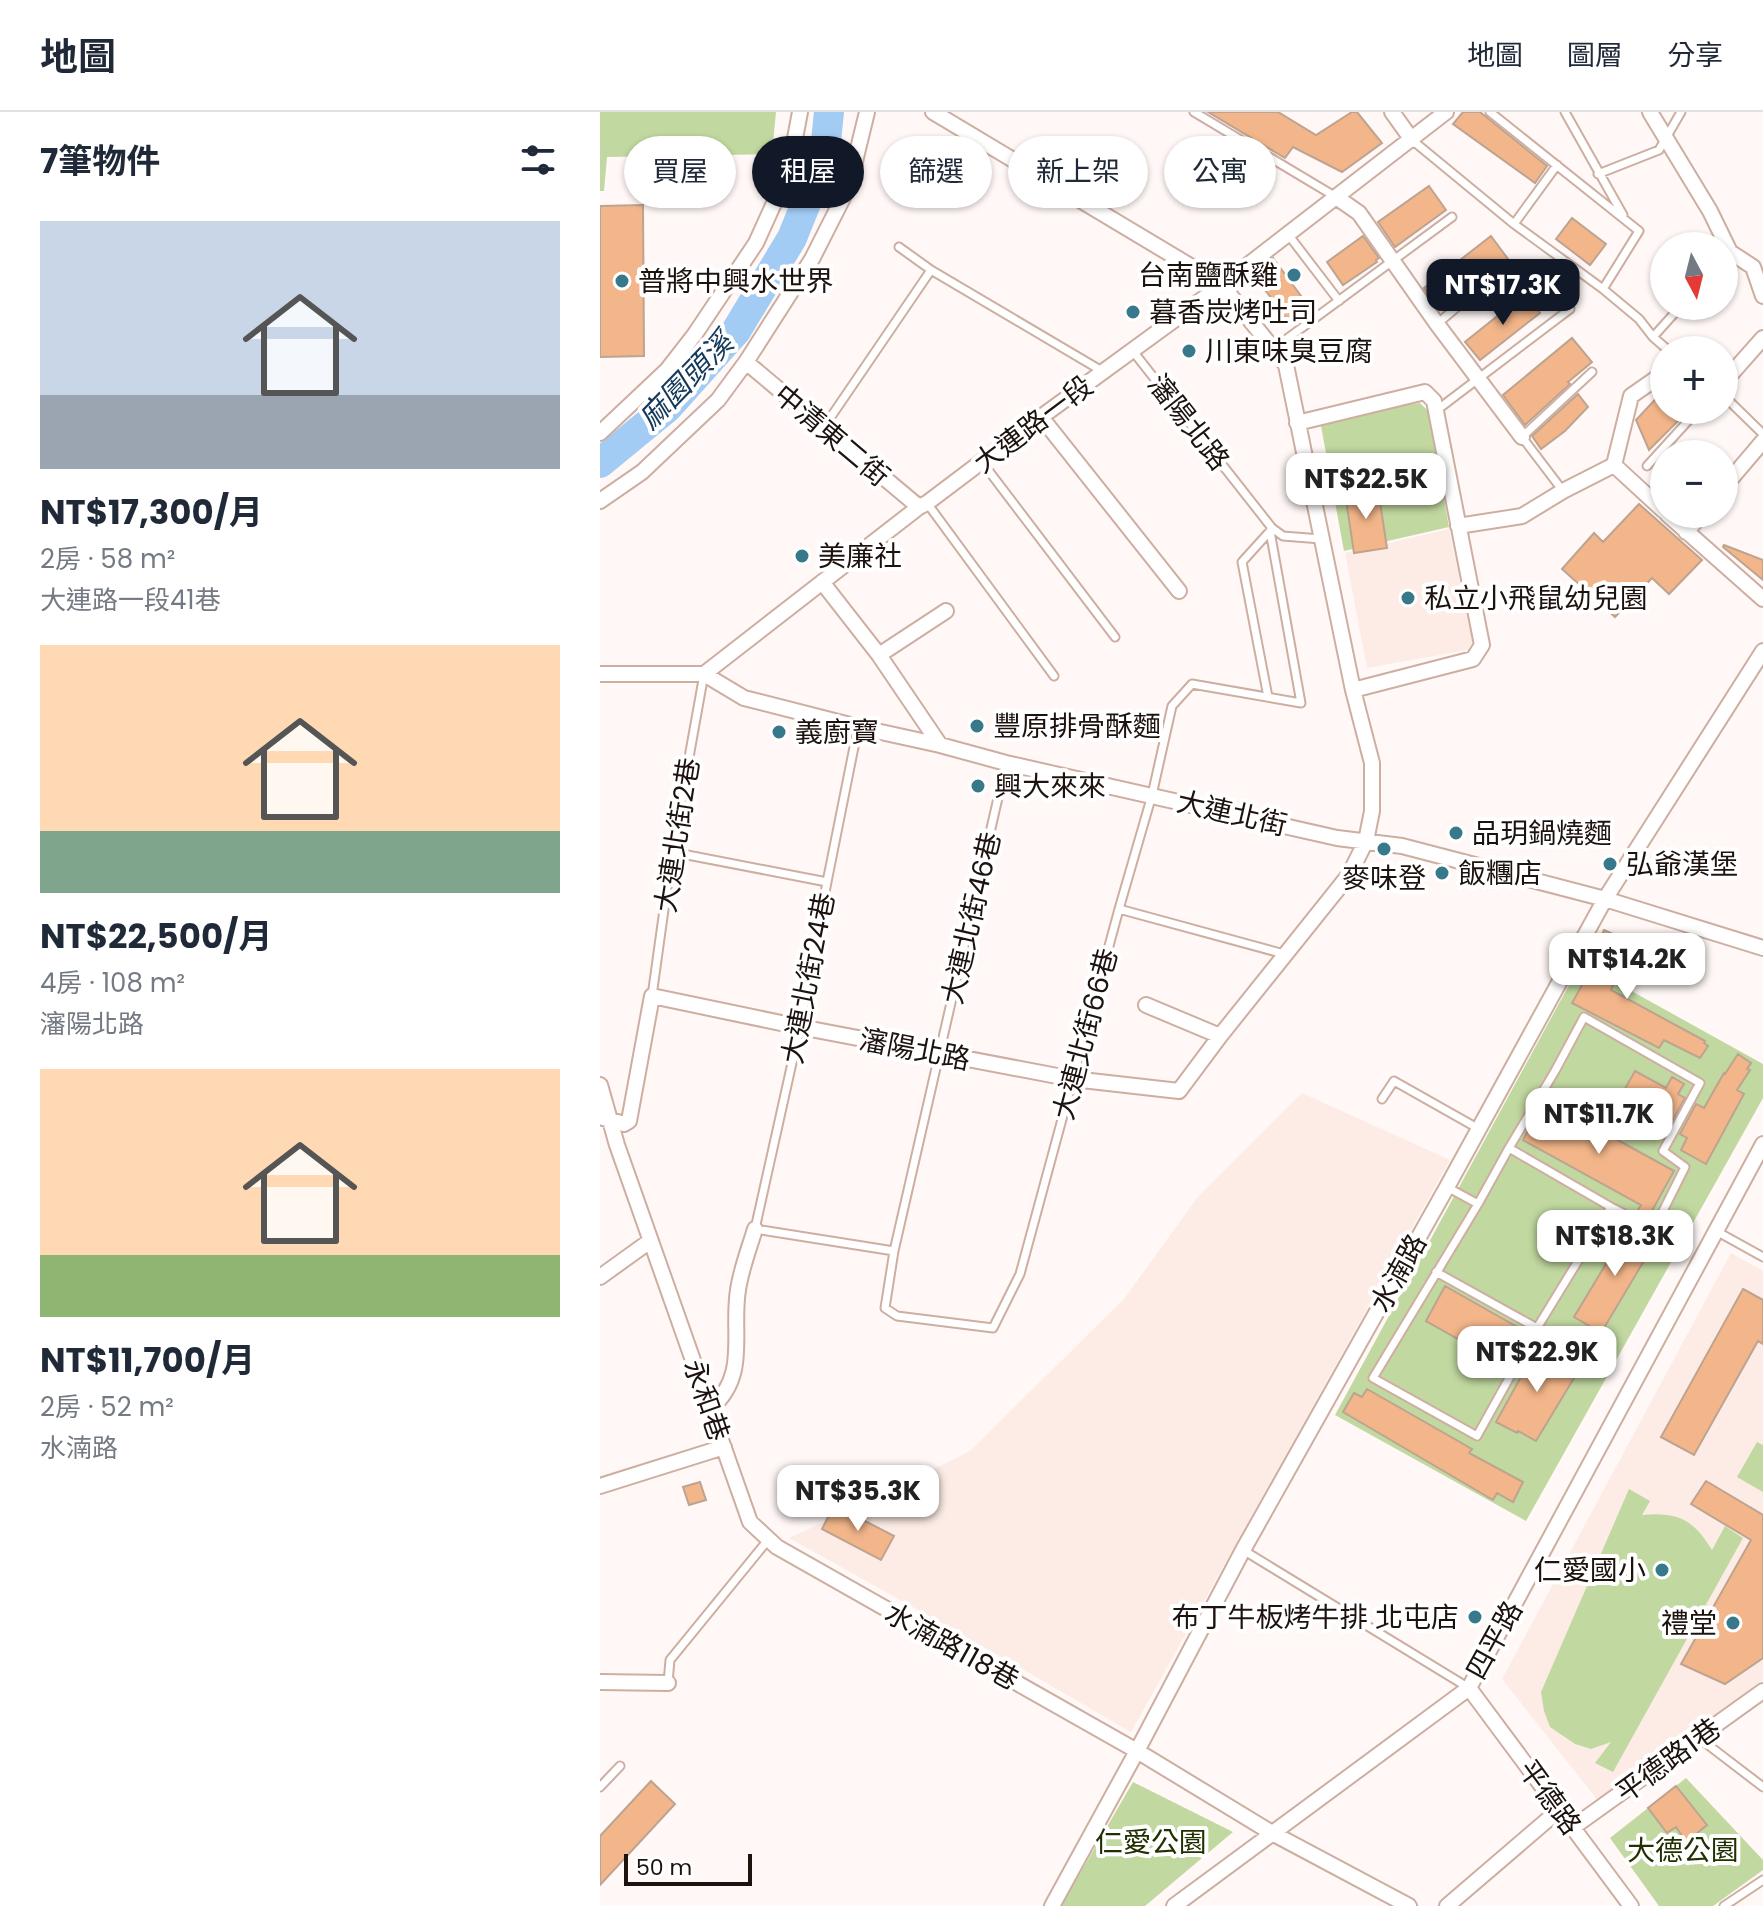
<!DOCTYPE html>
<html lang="zh-TW">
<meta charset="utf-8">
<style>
:root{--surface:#fff;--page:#f2f2f3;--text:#1f2937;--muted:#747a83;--line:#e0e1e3;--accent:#111827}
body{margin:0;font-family:Poppins,"Noto Sans TC",sans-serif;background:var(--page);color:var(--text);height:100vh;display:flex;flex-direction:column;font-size:30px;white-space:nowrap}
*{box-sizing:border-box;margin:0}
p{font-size:26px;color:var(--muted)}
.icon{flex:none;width:44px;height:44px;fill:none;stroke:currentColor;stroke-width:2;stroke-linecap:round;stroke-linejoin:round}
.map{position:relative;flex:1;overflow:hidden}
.panel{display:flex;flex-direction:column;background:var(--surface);width:600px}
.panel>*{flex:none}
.hud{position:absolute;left:24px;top:24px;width:760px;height:72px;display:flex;gap:16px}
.needle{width:52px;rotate:173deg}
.controls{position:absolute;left:1050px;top:120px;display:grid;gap:16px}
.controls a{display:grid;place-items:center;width:88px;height:88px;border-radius:50%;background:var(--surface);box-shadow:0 2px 6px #0004;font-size:40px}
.scale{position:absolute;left:24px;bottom:20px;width:128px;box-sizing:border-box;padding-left:8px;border:4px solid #1d130e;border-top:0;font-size:22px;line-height:28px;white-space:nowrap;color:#1d130e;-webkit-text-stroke:6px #fff;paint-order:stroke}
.price{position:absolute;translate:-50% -68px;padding:0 18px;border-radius:16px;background:#fff;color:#222;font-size:26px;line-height:52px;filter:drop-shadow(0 2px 4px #0008)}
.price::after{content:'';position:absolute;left:50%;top:48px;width:24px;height:18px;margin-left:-12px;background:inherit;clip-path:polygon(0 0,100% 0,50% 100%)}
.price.on{background:var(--accent);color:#fff}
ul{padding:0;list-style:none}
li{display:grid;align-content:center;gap:16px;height:424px;padding:0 40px}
li span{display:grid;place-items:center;height:248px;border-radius:0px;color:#555}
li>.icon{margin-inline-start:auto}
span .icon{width:144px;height:144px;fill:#fffc;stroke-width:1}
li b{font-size:34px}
h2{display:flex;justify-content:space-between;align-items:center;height:96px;padding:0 40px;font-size:34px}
.tag{padding:0 28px;border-radius:36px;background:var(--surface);box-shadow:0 2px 6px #0004;font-size:28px;line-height:72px}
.tag.on{background:var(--accent);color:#fff}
header{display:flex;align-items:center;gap:48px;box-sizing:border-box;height:112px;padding:0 40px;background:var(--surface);border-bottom:2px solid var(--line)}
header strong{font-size:38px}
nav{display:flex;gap:44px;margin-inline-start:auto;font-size:28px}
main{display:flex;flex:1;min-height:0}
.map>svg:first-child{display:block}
.built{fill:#fcece5}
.green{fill:#c1d8a0}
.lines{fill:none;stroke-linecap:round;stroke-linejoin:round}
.river{stroke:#a3ccf5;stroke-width:30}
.building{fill:#f3b68a;stroke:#bda390;stroke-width:2}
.service-casing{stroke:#cdaea1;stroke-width:11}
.minor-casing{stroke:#cdaea1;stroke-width:18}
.path{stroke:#aea6a2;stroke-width:3;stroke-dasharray:4 4;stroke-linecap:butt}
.service{stroke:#fff;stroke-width:7}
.minor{stroke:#fff;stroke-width:14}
.poi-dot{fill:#37798b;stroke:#fff;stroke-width:3}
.labels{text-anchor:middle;stroke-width:8;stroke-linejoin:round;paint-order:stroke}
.poi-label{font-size:28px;fill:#1d130e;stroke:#fff;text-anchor:start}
.street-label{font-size:28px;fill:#1d130e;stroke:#fff}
.park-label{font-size:28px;fill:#213000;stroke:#fff}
.water-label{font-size:30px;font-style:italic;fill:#143a5b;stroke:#fff}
</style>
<header>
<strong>地圖</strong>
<nav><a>地圖</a><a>圖層</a><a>分享</a></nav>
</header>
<main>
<section class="panel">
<h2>7筆物件<svg class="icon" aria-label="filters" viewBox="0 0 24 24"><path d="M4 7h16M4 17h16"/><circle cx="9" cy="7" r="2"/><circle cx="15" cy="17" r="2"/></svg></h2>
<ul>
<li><span style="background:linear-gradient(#c9d6e8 70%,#9aa5b1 0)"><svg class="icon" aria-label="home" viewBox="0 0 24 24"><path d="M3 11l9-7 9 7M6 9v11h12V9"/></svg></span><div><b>NT$17,300/月</b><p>2房 · 58 m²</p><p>大連路一段41巷</p></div></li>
<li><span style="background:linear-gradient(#ffd9b3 75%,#7fa58c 0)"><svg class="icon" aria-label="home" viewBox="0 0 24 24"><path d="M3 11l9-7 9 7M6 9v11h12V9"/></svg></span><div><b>NT$22,500/月</b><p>4房 · 108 m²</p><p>瀋陽北路</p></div></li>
<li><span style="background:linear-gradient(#ffd9b3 75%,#8fb573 0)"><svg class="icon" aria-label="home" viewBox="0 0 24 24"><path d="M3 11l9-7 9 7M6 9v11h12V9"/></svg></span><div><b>NT$11,700/月</b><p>2房 · 52 m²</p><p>水湳路</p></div></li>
</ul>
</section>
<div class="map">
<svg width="1163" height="1794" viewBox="0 0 1163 1794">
<rect width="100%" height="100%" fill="#fff8f6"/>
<!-- built -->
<path class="built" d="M 849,417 L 873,530 L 867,538 L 767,556 L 745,441 Z
M 702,981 L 850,1048 L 531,1620 L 363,1523 L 189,1426 L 270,1389 L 370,1339 L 524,1187 L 597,1086 Z
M 1131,1141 L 1163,1159 L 1163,1568 L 999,1690 L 902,1567 Z"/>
<!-- green -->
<path class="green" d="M 0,0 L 176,0 L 172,42 L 7,45 L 4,79 L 0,79 Z
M 820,291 L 828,299 L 849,415 L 744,439 L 721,314 L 725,307 Z
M 981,851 L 1163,952 L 1163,986 L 926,1409 L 735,1303 Z
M 1157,1330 L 1163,1333 L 1163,1380 L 1137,1365 Z
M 1029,1377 L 1050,1389 L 1042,1403 C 1078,1400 1093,1407 1112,1438 L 1125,1414 L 1143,1426 L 1013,1660 L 995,1651 L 1011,1630 L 991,1637 L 975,1632 L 950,1615 L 944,1599 L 941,1580 Z
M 1086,1666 L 1163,1748 L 1163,1758 L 1113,1794 L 1059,1794 L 1010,1726 Z
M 533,1670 L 633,1720 L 545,1794 L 461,1794 Z"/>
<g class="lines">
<!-- river -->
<path class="river" d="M 0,351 L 67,296 L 136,219 L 192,126 L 217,64 L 225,39 L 229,0"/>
</g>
<!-- building -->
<path class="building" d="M 608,0 L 678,0 L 716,23 L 752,0 L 757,0 L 782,31 L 742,60 L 693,35 L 685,46 Z
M 863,0 L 880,0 L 947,54 L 935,71 L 853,12 Z
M 829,74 L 846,98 L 795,135 L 778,110 Z
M 43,93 L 44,244 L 0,245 L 0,94 Z
M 972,106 L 1006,132 L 990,153 L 956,127 Z
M 763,124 L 779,146 L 776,148 L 777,150 L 743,173 L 727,150 Z
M 891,124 L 908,147 L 901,149 L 839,198 L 824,176 Z
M 673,146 L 707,192 L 687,207 L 653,162 Z
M 925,182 L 940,201 L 880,248 L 865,230 Z
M 972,226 L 992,250 L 968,270 L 970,272 L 925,313 L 903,283 Z
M 1064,278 L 1064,298 L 1089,298 L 1049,338 L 1036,308 Z
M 978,282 L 988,295 L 965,319 L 941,337 L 932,324 Z
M 778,377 L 787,436 L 754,441 L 745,381 Z
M 1039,392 L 1102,448 L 1069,482 L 1052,466 L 1015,505 L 962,457 L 994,421 L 1003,430 Z
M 1124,433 L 1163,448 L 1163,468 L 1123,435 Z
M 1004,818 L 1028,829 L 1019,847 L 1024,849 L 1011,878 L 1105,929 L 1104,931 L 1108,934 L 1100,946 L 1064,928 L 1059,936 L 972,891 L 992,855 L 987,853 Z
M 1138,942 L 1151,951 L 1147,957 L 1150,958 L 1137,978 L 1144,982 L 1106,1052 L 1081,1038 L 1087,1026 L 1080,1022 L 1096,992 L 1104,996 L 1124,961 L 1125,962 Z
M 1035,959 L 1066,976 L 1072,965 L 1084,972 L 1078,982 L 1085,986 L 1068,1016 L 1018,989 Z
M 945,988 L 1074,1059 L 1048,1106 L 1036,1101 L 1041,1093 L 923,1028 Z
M 1030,1112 L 1057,1127 L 1001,1221 L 974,1205 Z
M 845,1174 L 926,1220 L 908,1255 L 826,1209 Z
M 1143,1177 L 1163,1188 L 1163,1232 L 1158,1229 L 1094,1343 L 1061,1325 Z
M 935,1232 L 959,1245 L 957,1248 L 977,1261 L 936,1329 L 918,1319 L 917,1321 L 896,1310 L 922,1263 L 919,1262 Z
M 767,1277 L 872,1337 L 869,1341 L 923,1370 L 913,1390 L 897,1381 L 893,1388 L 743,1300 L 754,1281 L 762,1285 Z
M 1106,1369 L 1163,1403 L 1163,1546 L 1125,1572 L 1081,1552 L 1151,1428 L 1091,1392 Z
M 100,1370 L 106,1388 L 89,1393 L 83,1375 Z
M 234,1393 L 294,1424 L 281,1448 L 222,1417 Z
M 51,1669 L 75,1692 L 0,1773 L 0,1724 Z
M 1076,1674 L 1107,1713 L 1086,1730 L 1076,1715 L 1067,1721 L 1048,1696 Z"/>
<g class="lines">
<defs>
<path id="service" d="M 594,0 L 736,85
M 890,0 L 1039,119 L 1003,177
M 965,0 L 1023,103
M 812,28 L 914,112 L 1003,177 L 1039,207 L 1053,225 L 1068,238
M 998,62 L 1059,38 L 1081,0
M 914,112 L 957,53
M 687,121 L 739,189
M 299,135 L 331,158
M 837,212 L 905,154
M 1053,225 L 1081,194
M 673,237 L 852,105
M 532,238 L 672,416 L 683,424 L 721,427
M 1124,284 L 1163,322
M 837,298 L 970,197
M 224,315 L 331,158 L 502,259
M 382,350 L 515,525
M 1047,354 L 1098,298
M 963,379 L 922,325 L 992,260
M 327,391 L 454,564
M 668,585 L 642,450 L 671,418
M 258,615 L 227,770 L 200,915 L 155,1117 L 294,1139
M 406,651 L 294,1139 L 285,1196 L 297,1204 L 393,1216 L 420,1162 L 519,797 L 552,683 L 572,594 L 592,572 L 701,591 L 670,419
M 72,740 L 227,770
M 519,797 L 684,842
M 52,884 L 72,740 L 104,562
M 782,987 L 794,969 L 879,1017
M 909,1036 L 955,959 L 984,905 L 1100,971 L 1063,1039 L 1085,1055 L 1054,1117 L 1011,1095
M 847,1075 L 878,1092 L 773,1266 L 877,1324 L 937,1216 L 1011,1095 L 909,1036 L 878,1092
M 1116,1119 L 1163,1145
M 836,1160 L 937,1216
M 643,1438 L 869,1576
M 68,1571 L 70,1548 L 168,1428
M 1099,1626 L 1163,1675
M 0,1675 L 20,1654
M 1124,1794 L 1163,1768"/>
<path id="minor" d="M 792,0 L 812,28
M 1050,0 L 1110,99 L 1130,140 L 1153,155 L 1163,184
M 736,85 L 759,101 L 837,212 L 922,325
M 146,250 L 319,395
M 1124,270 L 1163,226
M 441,305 L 579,479
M 697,311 L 825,280 L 834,289 L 882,533 L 873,547 L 753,578
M 0,321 L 67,258 L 95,222 L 156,131 L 189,58 L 200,0
M 1014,353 L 1064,399
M 1124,375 L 1163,329
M 0,389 L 42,360 L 118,288 L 146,250 L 212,147 L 249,74 L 267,0
M 1067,402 L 1163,487
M 858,414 L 922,404 L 963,379 L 1014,353 L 1031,284 L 1064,261
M 1086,420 L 1102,402
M 222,470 L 279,543 L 340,633
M 279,543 L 346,499
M 0,562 L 104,562 L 319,395 L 327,391 L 441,305 L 622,173 L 846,0
M 104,562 L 144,586 L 258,615 L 340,633 L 406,651 L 737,726 L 802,734 L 1005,787 L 1163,836
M 546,893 L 620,924
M 0,973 L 17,1033 L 150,1410 L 177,1435 L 537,1639 L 672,1721 L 809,1794
M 0,1005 L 24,1012 L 29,1009 L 52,884 L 200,915 L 473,967 L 579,979 L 620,924 L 749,763 L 766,729 L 772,699 L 772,651 L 753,578 L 686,253 L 622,173 L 333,0
M 0,1165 L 50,1129
M 111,1296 C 149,1263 131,1221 138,1178 C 141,1157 149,1137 155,1117
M 0,1374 L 124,1335
M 0,1570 L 68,1571
M 869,1576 L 1031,1794
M 972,1716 L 1163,1579
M 452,1794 L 537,1639 L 643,1438 L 847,1075 L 1005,787 L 1163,539
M 574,1794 L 869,1576 L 1163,1032
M 847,1794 L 959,1698"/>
</defs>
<!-- service casing -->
<use href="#service" class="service-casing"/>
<!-- minor casing -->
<use href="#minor" class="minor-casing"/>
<!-- path -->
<path class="path" d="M 107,228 L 132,242"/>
<!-- service -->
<use href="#service" class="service"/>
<!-- minor -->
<use href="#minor" class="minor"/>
</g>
<!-- markers -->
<g class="poi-dot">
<circle cx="694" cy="163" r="8"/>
<circle cx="22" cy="169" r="8"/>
<circle cx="533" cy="200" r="8"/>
<circle cx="589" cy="239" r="8"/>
<circle cx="202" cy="444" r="8"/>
<circle cx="808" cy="486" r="8"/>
<circle cx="377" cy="614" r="8"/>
<circle cx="179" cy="620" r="8"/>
<circle cx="378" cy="674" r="8"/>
<circle cx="856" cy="721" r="8"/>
<circle cx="784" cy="737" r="8"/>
<circle cx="1010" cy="752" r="8"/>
<circle cx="842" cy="761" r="8"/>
<circle cx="1062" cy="1458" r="8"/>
<circle cx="875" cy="1505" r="8"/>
<circle cx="1133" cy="1511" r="8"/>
</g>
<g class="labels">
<!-- poi labels -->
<g class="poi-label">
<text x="678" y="173" text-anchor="end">台南鹽酥雞</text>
<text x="38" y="179">普將中興水世界</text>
<text x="549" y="210">暮香炭烤吐司</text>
<text x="605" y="249">川東味臭豆腐</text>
<text x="218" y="454">美廉社</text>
<text x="824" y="496">私立小飛鼠幼兒園</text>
<text x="393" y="624">豐原排骨酥麵</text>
<text x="195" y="630">義廚寶</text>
<text x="394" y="684">興大來來</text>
<text x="872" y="731">品玥鍋燒麵</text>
<text x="1026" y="762">弘爺漢堡</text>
<text x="858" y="771">飯糰店</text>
<text x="784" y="776" text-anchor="middle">麥味登</text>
<text x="1046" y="1468" text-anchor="end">仁愛國小</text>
<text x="859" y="1515" text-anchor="end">布丁牛板烤牛排 北屯店</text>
<text x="1117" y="1521" text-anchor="end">禮堂</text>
</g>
<!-- street labels -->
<g class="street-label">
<text transform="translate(589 310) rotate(52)" y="10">瀋陽北路</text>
<text transform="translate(433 312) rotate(-37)" y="10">大連路一段</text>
<text transform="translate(232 323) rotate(40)" y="10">中清東二街</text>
<text transform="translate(632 701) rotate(13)" y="10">大連北街</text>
<text transform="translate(77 723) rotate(-81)" y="10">大連北街2巷</text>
<text transform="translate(371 806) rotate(-77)" y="10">大連北街46巷</text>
<text transform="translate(208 866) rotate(-79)" y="10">大連北街24巷</text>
<text transform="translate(485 922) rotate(-75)" y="10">大連北街66巷</text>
<text transform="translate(315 937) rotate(11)" y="10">瀋陽北路</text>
<text transform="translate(798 1161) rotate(-61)" y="10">水湳路</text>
<text transform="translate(107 1288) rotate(71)" y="10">永和巷</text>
<text transform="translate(894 1528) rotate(-61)" y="10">四平路</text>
<text transform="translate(352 1534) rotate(29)" y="10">水湳路118巷</text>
<text transform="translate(1068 1648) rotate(-36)" y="10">平德路1巷</text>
<text transform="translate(950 1685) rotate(54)" y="10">平德路</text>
</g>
<!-- park labels -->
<g class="park-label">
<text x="551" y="1740">仁愛公園</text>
<text x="1083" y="1748">大德公園</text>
</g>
<!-- water labels -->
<g class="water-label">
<text transform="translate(86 269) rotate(-46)" y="10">麻園頭溪</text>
</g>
</g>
</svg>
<div class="controls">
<a><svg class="needle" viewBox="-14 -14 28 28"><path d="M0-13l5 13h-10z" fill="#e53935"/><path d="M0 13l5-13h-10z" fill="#747a83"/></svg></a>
<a>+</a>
<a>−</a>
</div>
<div class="scale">50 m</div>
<b class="price on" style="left:903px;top:215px">NT$17.3K</b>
<b class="price" style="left:766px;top:409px">NT$22.5K</b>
<b class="price" style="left:1027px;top:889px">NT$14.2K</b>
<b class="price" style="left:999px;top:1044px">NT$11.7K</b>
<b class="price" style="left:1015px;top:1166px">NT$18.3K</b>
<b class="price" style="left:937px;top:1282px">NT$22.9K</b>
<b class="price" style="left:258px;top:1421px">NT$35.3K</b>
<div class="hud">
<a class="tag">買屋</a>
<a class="tag on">租屋</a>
<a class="tag">篩選</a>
<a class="tag">新上架</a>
<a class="tag">公寓</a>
</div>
</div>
</main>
